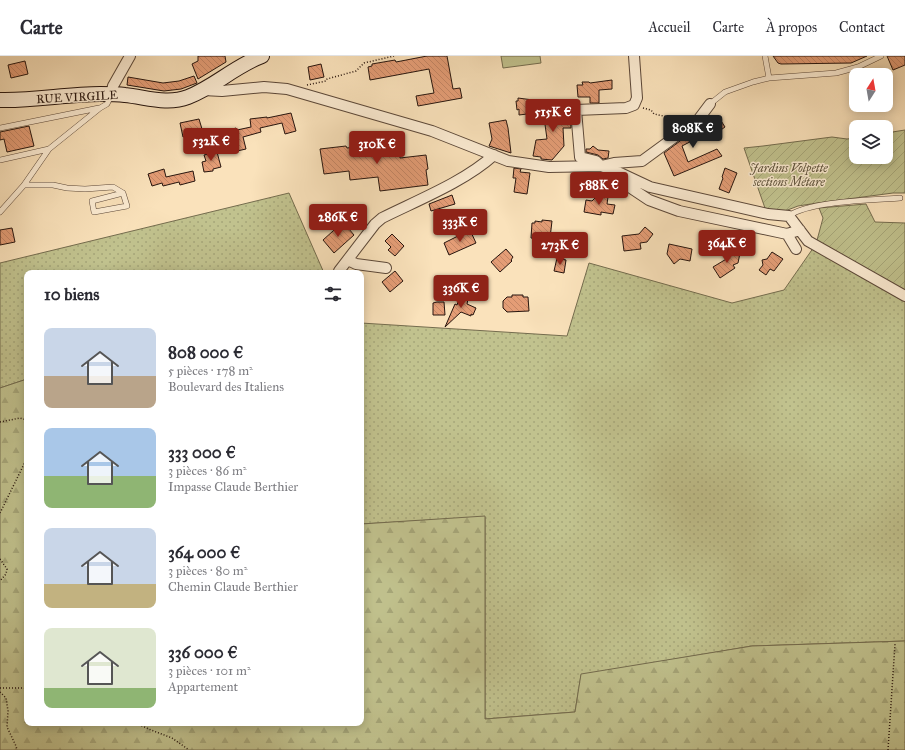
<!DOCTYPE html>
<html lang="fr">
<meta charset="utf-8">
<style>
:root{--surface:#fff;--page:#f2f2f3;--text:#2b2b33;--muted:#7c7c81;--line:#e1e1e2;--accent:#8f2418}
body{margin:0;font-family:"IM FELL Great Primer",serif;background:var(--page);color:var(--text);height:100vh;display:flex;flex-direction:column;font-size:15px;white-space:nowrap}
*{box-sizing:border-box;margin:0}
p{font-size:13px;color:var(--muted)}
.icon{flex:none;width:22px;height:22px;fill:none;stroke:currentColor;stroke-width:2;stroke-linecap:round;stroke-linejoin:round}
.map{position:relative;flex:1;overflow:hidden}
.drawer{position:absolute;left:24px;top:214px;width:340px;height:456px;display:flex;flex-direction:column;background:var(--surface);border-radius:8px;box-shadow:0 2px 10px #0003}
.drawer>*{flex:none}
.needle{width:26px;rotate:11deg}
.controls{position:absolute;left:849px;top:12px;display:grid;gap:8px}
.controls a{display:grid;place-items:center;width:44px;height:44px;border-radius:8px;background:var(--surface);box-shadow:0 2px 10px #0003;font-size:20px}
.price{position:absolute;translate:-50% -34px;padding:0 9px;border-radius:4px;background:var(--accent);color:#fff;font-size:13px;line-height:26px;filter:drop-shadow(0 1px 2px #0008)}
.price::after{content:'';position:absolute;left:50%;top:24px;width:12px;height:9px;margin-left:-6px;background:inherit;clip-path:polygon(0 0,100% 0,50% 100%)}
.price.on{background:#222;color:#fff}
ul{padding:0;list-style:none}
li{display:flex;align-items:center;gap:12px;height:100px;padding:0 20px}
li span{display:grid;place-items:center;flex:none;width:112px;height:80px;border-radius:8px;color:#555}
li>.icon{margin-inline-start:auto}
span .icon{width:48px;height:48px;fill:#fffc;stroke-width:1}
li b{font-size:17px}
h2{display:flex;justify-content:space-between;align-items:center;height:48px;padding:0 20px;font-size:17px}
header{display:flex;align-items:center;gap:24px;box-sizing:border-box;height:56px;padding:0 20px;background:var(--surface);border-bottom:1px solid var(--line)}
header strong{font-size:19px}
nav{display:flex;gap:22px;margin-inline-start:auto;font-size:14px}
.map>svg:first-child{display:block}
.grass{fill:url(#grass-dots);stroke:#746c4e}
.forest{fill:url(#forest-firs);stroke:#746c4e}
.garden{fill:url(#garden-furrows);stroke:#746c4e}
.pitch{fill:#c1c28e;stroke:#746c4e}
.building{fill:url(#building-back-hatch);stroke:#27150e}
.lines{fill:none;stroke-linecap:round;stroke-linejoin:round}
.lane-casing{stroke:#5c4839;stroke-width:6}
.street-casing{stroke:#5c4839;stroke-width:12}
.secondary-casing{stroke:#27150e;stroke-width:16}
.path{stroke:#27150e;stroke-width:1.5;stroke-dasharray:1 2;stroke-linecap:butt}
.lane{stroke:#fcecd3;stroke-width:5}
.street{stroke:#fcecd3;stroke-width:10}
.secondary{stroke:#fcecd3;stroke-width:14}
.labels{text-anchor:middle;stroke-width:3;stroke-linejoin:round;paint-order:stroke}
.street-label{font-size:12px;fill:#27150e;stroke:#fcecd3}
.park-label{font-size:12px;font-style:italic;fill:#5d523b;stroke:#fcecd3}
</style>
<header>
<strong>Carte</strong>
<nav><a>Accueil</a><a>Carte</a><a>À propos</a><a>Contact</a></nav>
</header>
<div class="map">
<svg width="905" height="694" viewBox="0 0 905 694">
<defs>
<pattern id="grass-dots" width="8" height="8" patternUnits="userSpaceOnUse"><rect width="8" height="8" fill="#c1c28e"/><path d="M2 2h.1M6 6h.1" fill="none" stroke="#a6a679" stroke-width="1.8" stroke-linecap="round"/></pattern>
<pattern id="forest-firs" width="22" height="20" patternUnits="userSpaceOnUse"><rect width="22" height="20" fill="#c1c28e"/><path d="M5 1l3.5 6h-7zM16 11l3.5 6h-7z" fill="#a6a679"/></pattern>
<pattern id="garden-furrows" width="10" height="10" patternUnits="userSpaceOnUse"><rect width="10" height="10" fill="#c1c28e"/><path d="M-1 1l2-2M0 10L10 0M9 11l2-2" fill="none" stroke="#a6a679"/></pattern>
<pattern id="building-back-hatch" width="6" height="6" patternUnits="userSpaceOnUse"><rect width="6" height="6" fill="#e49d76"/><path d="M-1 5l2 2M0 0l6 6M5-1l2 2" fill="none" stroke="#c48665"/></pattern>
</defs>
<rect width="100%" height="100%" fill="#fae2bb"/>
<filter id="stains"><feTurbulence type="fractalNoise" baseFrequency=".005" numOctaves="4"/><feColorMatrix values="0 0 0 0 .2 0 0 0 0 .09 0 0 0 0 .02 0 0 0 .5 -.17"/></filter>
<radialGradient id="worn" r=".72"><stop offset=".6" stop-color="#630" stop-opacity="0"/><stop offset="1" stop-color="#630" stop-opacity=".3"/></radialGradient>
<!-- grass -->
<path class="grass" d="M 289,137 L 324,217 L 27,217 L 27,323 L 0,332 L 0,207 Z
M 816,188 L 905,238 L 905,585 L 752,590 L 581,619 L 575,656 L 485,663 L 485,461 L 361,468 L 361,267 L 567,280 L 589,207 L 732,247 L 784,234 Z"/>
<!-- forest -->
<path class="forest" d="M 27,323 L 27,667 L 361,667 L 361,468 L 485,460 L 485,663 L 575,656 L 581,618 L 752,590 L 905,585 L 905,694 L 0,694 L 0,332 Z"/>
<!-- garden -->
<path class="garden" d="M 905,74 L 905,137 L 893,137 L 817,147 L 798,150 L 785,155 L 766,155 L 744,92 L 763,90 L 832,81 L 847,83 L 856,82 L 856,101 L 886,101 L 886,77 Z
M 866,148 L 875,166 L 905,167 L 905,238 L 816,188 L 823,162 L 819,152 Z"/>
<!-- pitch -->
<path class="pitch" d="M 501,0 L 540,0 L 541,7 L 503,12 Z"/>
<!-- building -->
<path class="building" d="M 198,0 L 225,0 L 226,6 L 198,23 L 192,8 L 198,5 Z
M 427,0 L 447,0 L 453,33 L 460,32 L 462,42 L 418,50 L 416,40 L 434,37 L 429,13 L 370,24 L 368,11 L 372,10 L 372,8 L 395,4 L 396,6 Z
M 773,0 L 867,0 L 851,7 L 781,8 L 778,7 Z
M 887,0 L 905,0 L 905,9 L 893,14 Z
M 25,5 L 28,18 L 11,22 L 8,9 Z
M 321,8 L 324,21 L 310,24 L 308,11 Z
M 194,20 L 197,27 L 181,33 L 164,35 L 127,29 L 128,21 L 163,27 L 179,25 Z
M 612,24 L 612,33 L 599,34 L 599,47 L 590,47 L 590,41 L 578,41 L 577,29 L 583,29 L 582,26 L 589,26 L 590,27 Z
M 518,42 L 533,44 L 536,60 L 527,61 L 527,58 L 519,59 L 519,53 L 517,54 L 516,45 L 518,45 Z
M 561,48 L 570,49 L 570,52 L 571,72 L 563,72 L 564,90 L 552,104 L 541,103 L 541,101 L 533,100 L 536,84 L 547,83 L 543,54 L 560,56 Z
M 291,57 L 296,75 L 285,78 L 282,67 L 260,72 L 261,76 L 243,81 L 246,93 L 237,95 L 236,93 L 234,94 L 229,74 L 236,72 L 237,74 L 251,71 L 250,63 L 267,61 L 267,62 Z
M 718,60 L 725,71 L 708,83 L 705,78 L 682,90 L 688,106 L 717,93 L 722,100 L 674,120 L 664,97 L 696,73 L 697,76 Z
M 199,63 L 202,73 L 191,77 L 191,79 L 183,81 L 180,67 Z
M 506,64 L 508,72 L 511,97 L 489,90 L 492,83 L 489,67 Z
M 29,70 L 34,90 L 7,96 L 4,83 L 0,84 L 0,76 Z
M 399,86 L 400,102 L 426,99 L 428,113 L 426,114 L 428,129 L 380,135 L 378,121 L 350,124 L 349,115 L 324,118 L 320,93 L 346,90 L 347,92 Z
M 593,90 L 598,94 L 609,95 L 608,102 L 603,103 L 598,99 L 586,96 L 586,93 L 590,93 Z
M 217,96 L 221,111 L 213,113 L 213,115 L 204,116 L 202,106 L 206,105 L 204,99 Z
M 514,112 L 521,113 L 520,116 L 530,117 L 527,138 L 514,136 L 516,122 L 513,122 Z
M 725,112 L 737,117 L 729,137 L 719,133 L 723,122 L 722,121 Z
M 164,113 L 166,121 L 193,115 L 195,125 L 180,129 L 179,126 L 163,130 L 162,127 L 152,130 L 148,118 Z
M 452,139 L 455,148 L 431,155 L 429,148 Z
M 598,139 L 608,141 L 607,148 L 615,149 L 613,158 L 601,156 L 601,159 L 584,156 L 586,144 L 592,145 Z
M 542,164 L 552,165 L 550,182 L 543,181 L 542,184 L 531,182 L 532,167 L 535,167 L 535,165 L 542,166 Z
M 343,166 L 354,179 L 334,197 L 323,184 Z
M 645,171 L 653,178 L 647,186 L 640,187 L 641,193 L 624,195 L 622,180 L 639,178 Z
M 12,172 L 15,186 L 0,189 L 0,174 Z
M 470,174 L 476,187 L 449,199 L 444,187 Z
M 392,178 L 404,190 L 395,200 L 388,194 L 391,191 L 385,185 Z
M 669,188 L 692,193 L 690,205 L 680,203 L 674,208 L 667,198 Z
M 506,193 L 513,201 L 511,204 L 512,205 L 500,216 L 491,206 Z
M 729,195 L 740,197 L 738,207 L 733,209 L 735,212 L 720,222 L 713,211 L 728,202 Z
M 772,196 L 783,203 L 774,215 L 770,213 L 766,219 L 759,214 L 763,209 L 762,204 L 767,203 Z
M 557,202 L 566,204 L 564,217 L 554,215 Z
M 395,215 L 403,225 L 390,236 L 382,226 Z
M 512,239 L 523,239 L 523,241 L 528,241 L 529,255 L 507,256 L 503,252 L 503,245 L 507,241 L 512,241 Z
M 460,240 L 468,243 L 467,248 L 476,252 L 473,259 L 471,258 L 471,260 L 461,256 L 445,271 L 455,248 L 457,249 Z
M 437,246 L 444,246 L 445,259 L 433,259 L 433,247 Z"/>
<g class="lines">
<defs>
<path id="lane" d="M 765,0 L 769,22
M 710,48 L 725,36 L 753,26 L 769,22 L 836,17 L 858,11 L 881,0
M 0,72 L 99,52
M 0,104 L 49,93
M 24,129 L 53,129 L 67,132 L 85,133 L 113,131 L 123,137 L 127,150 L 94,156 L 92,145 L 123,137
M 0,156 L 24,129 L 49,93 L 100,52 L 107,48 L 111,40
M 789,160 C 808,145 875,144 900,142"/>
<path id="street" d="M 203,34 L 222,35 L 264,31 L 287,33 L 432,75 L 508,105 L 549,111 L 601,110 L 618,116 L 650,131 L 768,158 L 789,160 L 808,185 L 905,240
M 111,38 L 113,30 L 130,0
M 601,110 L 596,105 L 580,101 L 576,54 L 626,52 L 634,49 L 637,42 L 634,0
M 601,110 L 614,107 L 642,105 L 698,64 L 710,48
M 618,116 L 622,126 L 649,144 L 679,155 L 787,178 L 800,174
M 787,178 L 796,193
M 348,204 L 356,208 L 386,212
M 339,215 L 375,168 L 382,162 C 418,144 464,126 494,99"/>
<path id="secondary" d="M 0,44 C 34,45 67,38 100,38 C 108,38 117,38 125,39 C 146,41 167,49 188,41 C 214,31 235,10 262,0"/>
</defs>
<!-- lane casing -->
<use href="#lane" class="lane-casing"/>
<!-- street casing -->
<use href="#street" class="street-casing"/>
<!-- secondary casing -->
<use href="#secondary" class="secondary-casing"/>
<!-- path -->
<path class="path" d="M 307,29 L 326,25 L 327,23 L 356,15 L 364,7 L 394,0
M 643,52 L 651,54 L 654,58 L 682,64
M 0,366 L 20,362 L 27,364
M 0,457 L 27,402
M 0,503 L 7,513 L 6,518 L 0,525
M 0,632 L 23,632 L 27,633
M 0,636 L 6,642 L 8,655 L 7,671 L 16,690 L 17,694
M 136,667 L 151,674 L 172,682 L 189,694
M 888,694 L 895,588"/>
<!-- lane -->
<use href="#lane" class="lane"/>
<!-- street -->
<use href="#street" class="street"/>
<!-- secondary -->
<use href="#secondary" class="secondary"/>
</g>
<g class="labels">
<!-- street labels -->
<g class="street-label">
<text transform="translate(77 41) rotate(-3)" y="4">RUE VIRGILE</text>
</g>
<!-- park labels -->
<g class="park-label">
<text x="789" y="116">Jardins Volpette<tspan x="789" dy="14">sections Métare</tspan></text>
</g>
</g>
<rect width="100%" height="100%" filter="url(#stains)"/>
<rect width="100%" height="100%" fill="url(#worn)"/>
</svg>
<div class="controls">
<a><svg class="needle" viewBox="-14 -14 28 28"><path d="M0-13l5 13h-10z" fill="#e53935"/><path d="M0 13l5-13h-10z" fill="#7c7c81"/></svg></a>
<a><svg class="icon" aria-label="layers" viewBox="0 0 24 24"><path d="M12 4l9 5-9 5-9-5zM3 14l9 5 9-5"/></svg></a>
</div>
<b class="price" style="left:553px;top:77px">515K €</b>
<b class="price on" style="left:693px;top:93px">808K €</b>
<b class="price" style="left:211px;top:106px">532K €</b>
<b class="price" style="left:377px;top:109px">310K €</b>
<b class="price" style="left:599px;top:150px">588K €</b>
<b class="price" style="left:338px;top:182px">286K €</b>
<b class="price" style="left:460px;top:187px">333K €</b>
<b class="price" style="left:727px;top:208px">364K €</b>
<b class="price" style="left:560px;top:210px">273K €</b>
<b class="price" style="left:461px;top:253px">336K €</b>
<section class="drawer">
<h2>10 biens<svg class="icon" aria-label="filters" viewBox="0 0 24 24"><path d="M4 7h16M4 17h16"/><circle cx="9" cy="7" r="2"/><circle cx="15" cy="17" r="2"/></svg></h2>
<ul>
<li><span style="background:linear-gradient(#c9d6e8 60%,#b9a48a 0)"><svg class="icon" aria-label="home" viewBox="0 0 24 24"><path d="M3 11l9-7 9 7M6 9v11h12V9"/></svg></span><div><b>808 000 €</b><p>5 pièces · 178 m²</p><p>Boulevard des Italiens</p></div></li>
<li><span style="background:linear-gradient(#a9c7e8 60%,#8fb573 0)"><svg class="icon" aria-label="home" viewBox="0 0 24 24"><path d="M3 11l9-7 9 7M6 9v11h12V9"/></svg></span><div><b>333 000 €</b><p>3 pièces · 86 m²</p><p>Impasse Claude Berthier</p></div></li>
<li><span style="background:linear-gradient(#c9d6e8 70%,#c2b280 0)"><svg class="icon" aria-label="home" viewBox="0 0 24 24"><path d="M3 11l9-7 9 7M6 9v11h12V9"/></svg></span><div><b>364 000 €</b><p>3 pièces · 80 m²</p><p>Chemin Claude Berthier</p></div></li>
<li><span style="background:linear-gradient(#dfe7d0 75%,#8fb573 0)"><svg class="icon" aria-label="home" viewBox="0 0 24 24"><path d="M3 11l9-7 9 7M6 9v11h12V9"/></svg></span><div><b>336 000 €</b><p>3 pièces · 101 m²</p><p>Appartement</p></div></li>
</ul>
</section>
</div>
